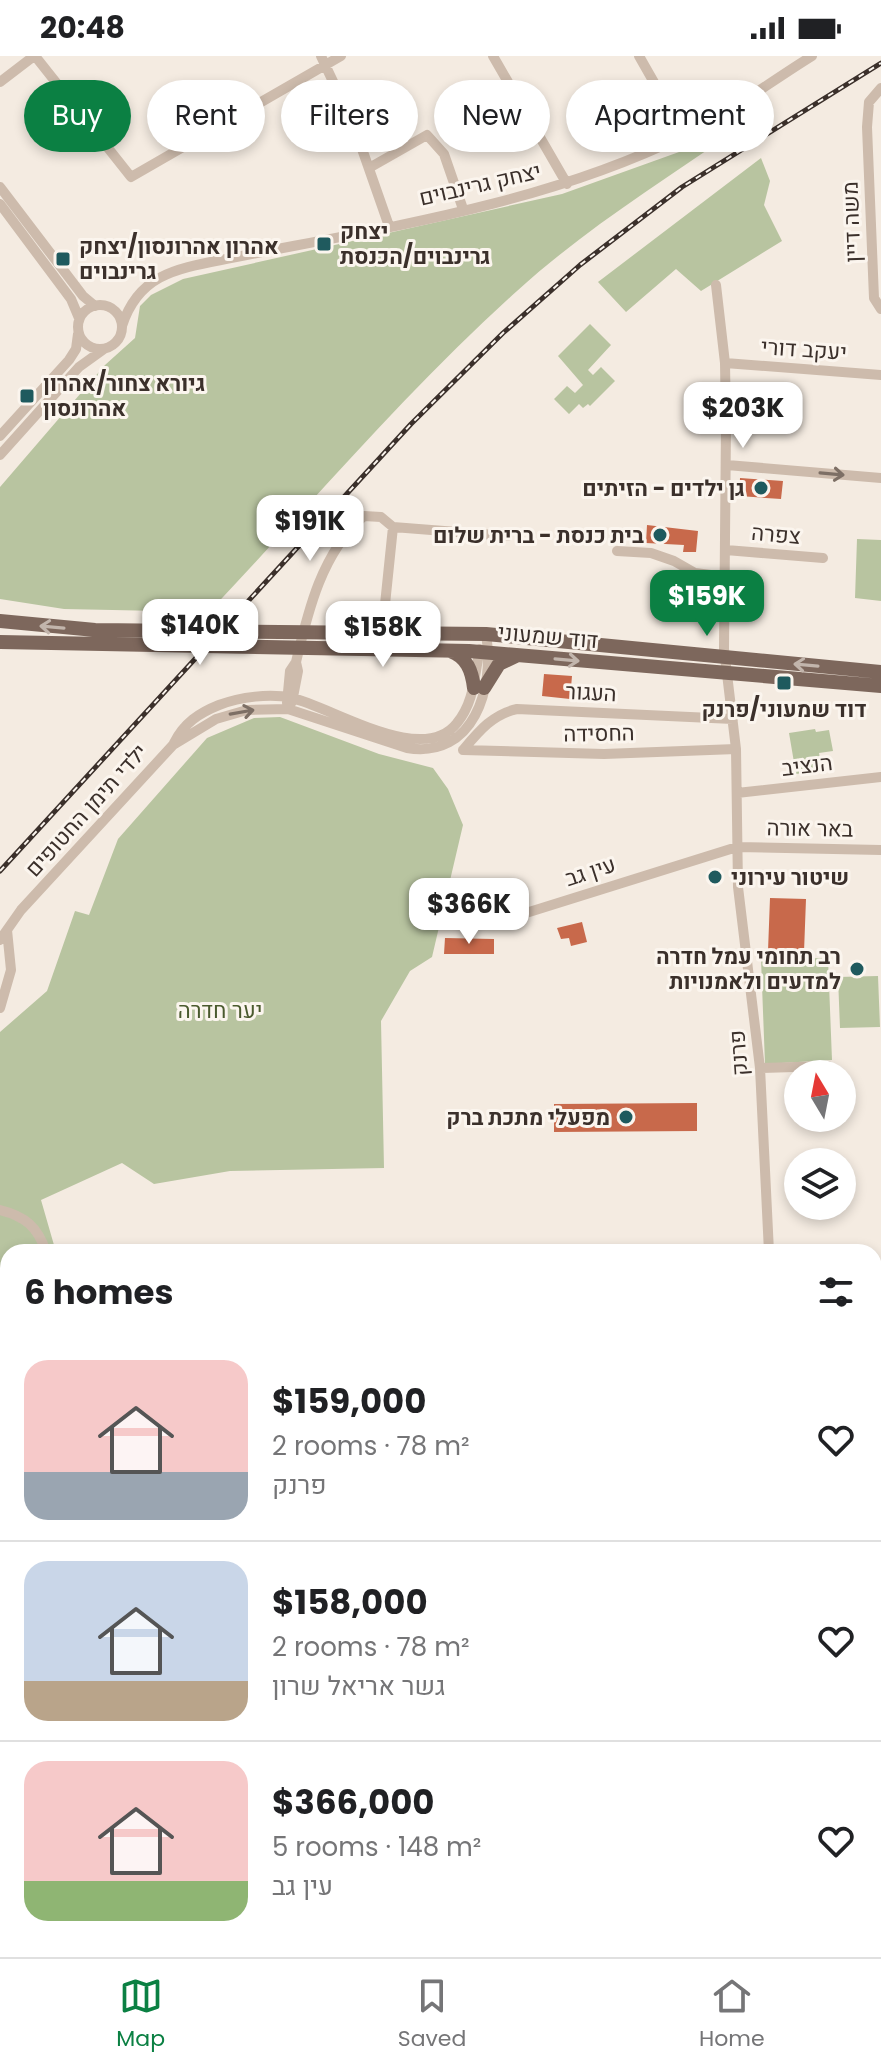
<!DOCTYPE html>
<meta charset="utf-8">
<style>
:root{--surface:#fff;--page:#f2f2f2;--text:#202124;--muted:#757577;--line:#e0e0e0;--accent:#0b8043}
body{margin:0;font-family:Poppins,Heebo,sans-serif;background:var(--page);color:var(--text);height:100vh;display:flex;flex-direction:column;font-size:30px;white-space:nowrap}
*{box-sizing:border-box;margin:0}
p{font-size:26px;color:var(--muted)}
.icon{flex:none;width:44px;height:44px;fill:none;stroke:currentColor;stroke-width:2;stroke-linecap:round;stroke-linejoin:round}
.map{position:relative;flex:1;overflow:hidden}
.sheet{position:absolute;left:0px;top:1188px;width:882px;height:714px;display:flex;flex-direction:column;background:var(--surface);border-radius:24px 24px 0 0;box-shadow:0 4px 12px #0003}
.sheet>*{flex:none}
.hud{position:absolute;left:24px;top:24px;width:834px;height:72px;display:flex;gap:16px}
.needle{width:52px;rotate:350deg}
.tools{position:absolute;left:784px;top:1004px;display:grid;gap:16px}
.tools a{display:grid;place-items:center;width:72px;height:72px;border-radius:50%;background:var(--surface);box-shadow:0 4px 12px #0003;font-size:40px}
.price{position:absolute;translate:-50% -68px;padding:0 18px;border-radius:16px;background:#fff;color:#222;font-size:26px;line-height:52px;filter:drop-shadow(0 2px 4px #0008)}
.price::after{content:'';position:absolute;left:50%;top:48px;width:24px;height:18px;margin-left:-12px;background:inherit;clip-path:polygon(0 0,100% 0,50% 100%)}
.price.active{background:var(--accent);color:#fff}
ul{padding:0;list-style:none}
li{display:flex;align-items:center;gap:24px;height:200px;padding:0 24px}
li+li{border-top:2px solid var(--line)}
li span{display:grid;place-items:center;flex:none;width:224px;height:160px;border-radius:24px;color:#555}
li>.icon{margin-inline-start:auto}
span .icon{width:96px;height:96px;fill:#fffc;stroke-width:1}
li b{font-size:34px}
h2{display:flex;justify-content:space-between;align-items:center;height:96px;padding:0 24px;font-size:34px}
.chip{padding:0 28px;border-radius:36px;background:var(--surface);box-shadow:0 4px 12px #0003;font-size:28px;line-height:72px}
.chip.active{background:var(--accent);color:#fff}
.status{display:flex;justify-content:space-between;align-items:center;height:56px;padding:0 40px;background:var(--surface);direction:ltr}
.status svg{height:22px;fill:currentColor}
.tab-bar{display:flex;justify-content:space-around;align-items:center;height:112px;border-top:2px solid var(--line);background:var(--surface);font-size:22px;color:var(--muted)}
.tab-bar a{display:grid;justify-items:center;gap:4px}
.tab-bar .active{color:var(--accent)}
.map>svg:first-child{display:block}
.green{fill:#b8c4a0}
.building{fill:#c8694b}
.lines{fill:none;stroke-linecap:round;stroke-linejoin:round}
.minor{stroke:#cdbbac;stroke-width:10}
.major{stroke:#7d675c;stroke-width:14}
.rail-casing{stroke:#3b302b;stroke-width:5}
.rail{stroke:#fbf5ee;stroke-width:2;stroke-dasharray:6;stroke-linecap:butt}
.oneway{stroke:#7d6f65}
.oneway2{stroke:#c2b5ac}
.poi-dot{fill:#1f5a5e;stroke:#fbf5ee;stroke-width:3}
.labels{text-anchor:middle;stroke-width:6;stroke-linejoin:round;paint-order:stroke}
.street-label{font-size:22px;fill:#3b302b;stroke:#fbf5ee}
.poi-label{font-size:22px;font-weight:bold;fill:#3b302b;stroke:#fbf5ee;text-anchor:start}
.park-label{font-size:22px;fill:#4a5a2e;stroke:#fbf5ee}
</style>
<div class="status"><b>20:48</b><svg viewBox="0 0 49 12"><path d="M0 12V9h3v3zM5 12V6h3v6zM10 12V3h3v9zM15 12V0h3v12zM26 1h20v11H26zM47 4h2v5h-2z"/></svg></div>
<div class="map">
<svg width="881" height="1901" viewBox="0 0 881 1901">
<rect width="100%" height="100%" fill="#f4ebe1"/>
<!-- green -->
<path class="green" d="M 732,77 C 658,128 583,175 517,235 C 407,334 311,448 209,556 L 64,553 L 0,543 L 0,431 L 105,309 L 135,282 L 140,250 L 151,239 L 183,223 L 562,138 Z
M 761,102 L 770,125 L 764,149 L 782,185 L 701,235 L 676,213 L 626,256 L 598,226 Z
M 590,268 L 611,289 L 588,314 L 593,319 L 601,311 L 615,325 L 590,350 L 588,348 L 583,352 L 579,348 L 569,358 L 554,343 L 567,330 L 575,337 L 583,329 L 558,300 Z
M 857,483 L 881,484 L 881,545 L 855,542 Z
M 280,661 L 379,698 L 433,712 L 448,733 L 463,769 L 432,901 L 410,915 L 381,965 L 384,1112 L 230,1115 L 154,1128 L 122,1107 L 41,1144 L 56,1196 L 8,1196 L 8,1894 L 203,1894 L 203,1901 L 0,1901 L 0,976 L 47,935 L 75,855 L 89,859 L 118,783 L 207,682 L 254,662 Z
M 815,673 L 816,676 L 829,674 L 833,695 L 819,697 L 822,714 L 796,718 L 789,677 Z
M 828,902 L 832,1004 L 765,1008 L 761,903 Z
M 878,920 L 880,971 L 840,972 L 838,921 Z"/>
<!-- building -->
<path class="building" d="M 740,422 L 783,425 L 781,443 L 739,440 Z
M 647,469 L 698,475 L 696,496 L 683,496 L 684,489 L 646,487 Z
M 544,618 L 572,620 L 570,643 L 542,640 Z
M 770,842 L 806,843 L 804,896 L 768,895 Z
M 582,866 L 587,886 L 571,890 L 569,882 L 561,883 L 557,872 Z
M 445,882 L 494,883 L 494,898 L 444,898 Z
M 697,1047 L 697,1075 L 554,1076 L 554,1048 Z"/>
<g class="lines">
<!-- minor -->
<path class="minor" d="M 35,0 L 131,121 L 341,0
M 321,0 L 354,70 L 389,170
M 493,0 L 567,128
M 639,0 L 684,79
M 0,26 L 34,0
M 881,32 L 869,46 L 867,71 L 874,242 L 881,253
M 369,112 L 427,79 L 444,98 L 463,153
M 0,131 L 83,240 L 95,250
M 0,148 L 71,243 L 79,262
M 716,229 L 725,307 L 726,369 L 724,593 L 736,693 L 738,831 L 760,1012 L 769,1196
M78 271a22 22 0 1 1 44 0a22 22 0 1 1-44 0Z
M 122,270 C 138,220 174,213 221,204 C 376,173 540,150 683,80 C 728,58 770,26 812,0
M 725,307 L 881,319
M 0,380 L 69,304 L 76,293 L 78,278
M 0,399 L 79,311 L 104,293
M 727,409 L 881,422
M 726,494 L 823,502
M 617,495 L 651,497 L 674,505 L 695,517 L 726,521
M 384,558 L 393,471
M 292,646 L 298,615 L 296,606
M 287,647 L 290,615 L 296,606 C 308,555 322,496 364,460 L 381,461 L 393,471 L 508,480
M 174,687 C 184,667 199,657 219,649 C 240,641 270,637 292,642 C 334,652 423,711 457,667 C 475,645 474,619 480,593
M 463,694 C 479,675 493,658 517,653 L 733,663
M 463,694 L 604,698 L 736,693
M 737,737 L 881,721
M 453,867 L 492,866 L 510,862 L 737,791 L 881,794
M 0,884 L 21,854 L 173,689 L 216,663 L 247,654 L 288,653 L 407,692 C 474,703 495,632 486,578
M 0,952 L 11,914 L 7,874
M 760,1012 L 828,1010
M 0,1154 C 25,1160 38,1171 46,1196
M 874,1263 L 881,1263"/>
<!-- major -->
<path class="major" d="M 0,565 L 95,574 L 486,578 L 881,616
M 0,586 L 469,595 L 881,630
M 450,595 C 467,601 472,615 474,632
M 484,632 L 499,608 L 516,600"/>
<defs>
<path id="rail" d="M 0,815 L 411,368 L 503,277 L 580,209 L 682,131 L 881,7"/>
</defs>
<!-- rail casing -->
<use href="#rail" class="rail-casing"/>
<!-- rail -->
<use href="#rail" class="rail"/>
</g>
<!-- one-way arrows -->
<defs><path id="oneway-shaft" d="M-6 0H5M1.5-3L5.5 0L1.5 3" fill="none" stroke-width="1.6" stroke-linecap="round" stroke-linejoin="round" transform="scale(2)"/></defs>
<g class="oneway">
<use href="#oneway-shaft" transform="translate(832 418) rotate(5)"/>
<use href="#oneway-shaft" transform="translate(242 656) rotate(-10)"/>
</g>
<g class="oneway2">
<use href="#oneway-shaft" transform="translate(52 571) rotate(-175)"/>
<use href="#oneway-shaft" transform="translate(567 604) rotate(5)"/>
<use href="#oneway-shaft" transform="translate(806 609) rotate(-175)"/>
</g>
<!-- markers -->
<g class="poi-dot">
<rect x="316" y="180" width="16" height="16" rx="4"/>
<rect x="55" y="195" width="16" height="16" rx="4"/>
<rect x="19" y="332" width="16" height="16" rx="4"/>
<circle cx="761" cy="432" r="8"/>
<circle cx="660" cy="479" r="8"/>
<rect x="776" y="619" width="16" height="16" rx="4"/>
<circle cx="715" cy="821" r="8"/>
<circle cx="857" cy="913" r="8"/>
<circle cx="626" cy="1061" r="8"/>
</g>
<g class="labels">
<!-- street labels -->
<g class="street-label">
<text transform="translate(480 128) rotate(-13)" y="8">יצחק גרינבוים</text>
<text transform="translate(851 166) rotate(-92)" y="8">משה דיין</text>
<text transform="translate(804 293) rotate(4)" y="8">יעקב דורי</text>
<text transform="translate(776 478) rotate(5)" y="8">צפרה</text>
<text transform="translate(548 580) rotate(5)" y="8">דוד שמעוני</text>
<text transform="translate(591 636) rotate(3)" y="8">העגור</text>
<text transform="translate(599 677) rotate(-1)" y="8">החסידה</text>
<text transform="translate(807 709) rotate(-7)" y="8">הנציב</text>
<text transform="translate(86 754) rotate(-48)" y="8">ילדי תימן החטופים</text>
<text transform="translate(810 772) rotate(1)" y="8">באר אורה</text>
<text transform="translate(590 815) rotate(-18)" y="8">עין גב</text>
<text transform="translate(738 997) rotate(-94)" y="8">פרנק</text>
</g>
<!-- poi labels -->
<g class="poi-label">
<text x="340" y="183">יצחק<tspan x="340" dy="25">גרינבוים/הכנסת</tspan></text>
<text x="79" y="198">אהרון אהרונסון/יצחק<tspan x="79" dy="25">גרינבוים</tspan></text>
<text x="43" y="335">גיורא צחור/אהרון<tspan x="43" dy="25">אהרונסון</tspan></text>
<text x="745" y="440" text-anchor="end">גן ילדים - הזיתים</text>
<text x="644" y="487" text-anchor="end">בית כנסת - ברית שלום</text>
<text x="784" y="661" text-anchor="middle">דוד שמעוני/פרנק</text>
<text x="731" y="829">שיטור עירוני</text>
<text x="841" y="908" text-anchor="end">רב תחומי עמל חדרה<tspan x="841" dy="25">למדעים ולאמנויות</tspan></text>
<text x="610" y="1069" text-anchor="end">מפעלי מתכת ברק</text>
</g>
<!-- park labels -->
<g class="park-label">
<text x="220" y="962">יער חדרה</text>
</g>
</g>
</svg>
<div class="tools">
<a><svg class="needle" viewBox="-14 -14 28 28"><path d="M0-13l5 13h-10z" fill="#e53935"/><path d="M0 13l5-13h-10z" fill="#757577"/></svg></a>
<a><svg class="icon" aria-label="layers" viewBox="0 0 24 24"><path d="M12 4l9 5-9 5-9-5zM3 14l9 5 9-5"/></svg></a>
</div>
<b class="price" style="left:743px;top:394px">$203K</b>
<b class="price" style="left:310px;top:507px">$191K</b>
<b class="price active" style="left:707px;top:582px">$159K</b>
<b class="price" style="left:200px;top:611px">$140K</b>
<b class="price" style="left:383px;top:613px">$158K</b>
<b class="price" style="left:469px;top:890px">$366K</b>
<div class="hud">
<a class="chip active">Buy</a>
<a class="chip">Rent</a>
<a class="chip">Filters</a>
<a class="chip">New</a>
<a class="chip">Apartment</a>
</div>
<section class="sheet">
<h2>6 homes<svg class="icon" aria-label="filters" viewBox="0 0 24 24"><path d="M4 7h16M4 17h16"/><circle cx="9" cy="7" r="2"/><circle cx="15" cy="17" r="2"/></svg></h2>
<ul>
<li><span style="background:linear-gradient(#f6c9c9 70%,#9aa5b1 0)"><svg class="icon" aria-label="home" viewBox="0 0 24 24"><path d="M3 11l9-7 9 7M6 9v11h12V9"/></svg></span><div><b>$159,000</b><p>2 rooms · 78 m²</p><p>פרנק</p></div><svg class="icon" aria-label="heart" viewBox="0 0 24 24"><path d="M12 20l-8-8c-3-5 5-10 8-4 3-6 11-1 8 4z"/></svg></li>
<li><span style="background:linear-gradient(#c9d6e8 75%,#b9a48a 0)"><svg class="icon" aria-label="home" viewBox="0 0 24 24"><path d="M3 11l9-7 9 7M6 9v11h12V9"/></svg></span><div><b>$158,000</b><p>2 rooms · 78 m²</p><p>גשר אריאל שרון</p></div><svg class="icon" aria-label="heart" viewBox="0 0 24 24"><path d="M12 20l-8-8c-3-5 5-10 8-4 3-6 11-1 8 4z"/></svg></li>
<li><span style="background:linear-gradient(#f6c9c9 75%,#8fb573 0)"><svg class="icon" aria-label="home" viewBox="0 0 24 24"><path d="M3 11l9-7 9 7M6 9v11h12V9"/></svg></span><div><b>$366,000</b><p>5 rooms · 148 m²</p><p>עין גב</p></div><svg class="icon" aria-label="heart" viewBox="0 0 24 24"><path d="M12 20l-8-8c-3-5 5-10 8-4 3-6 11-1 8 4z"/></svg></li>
</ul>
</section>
</div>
<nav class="tab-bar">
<a class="active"><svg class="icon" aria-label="map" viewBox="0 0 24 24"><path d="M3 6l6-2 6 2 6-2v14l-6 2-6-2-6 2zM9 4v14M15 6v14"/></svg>Map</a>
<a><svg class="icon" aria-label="saved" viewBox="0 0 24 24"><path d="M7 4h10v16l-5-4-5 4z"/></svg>Saved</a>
<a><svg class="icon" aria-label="home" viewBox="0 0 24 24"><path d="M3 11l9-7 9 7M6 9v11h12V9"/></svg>Home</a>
</nav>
